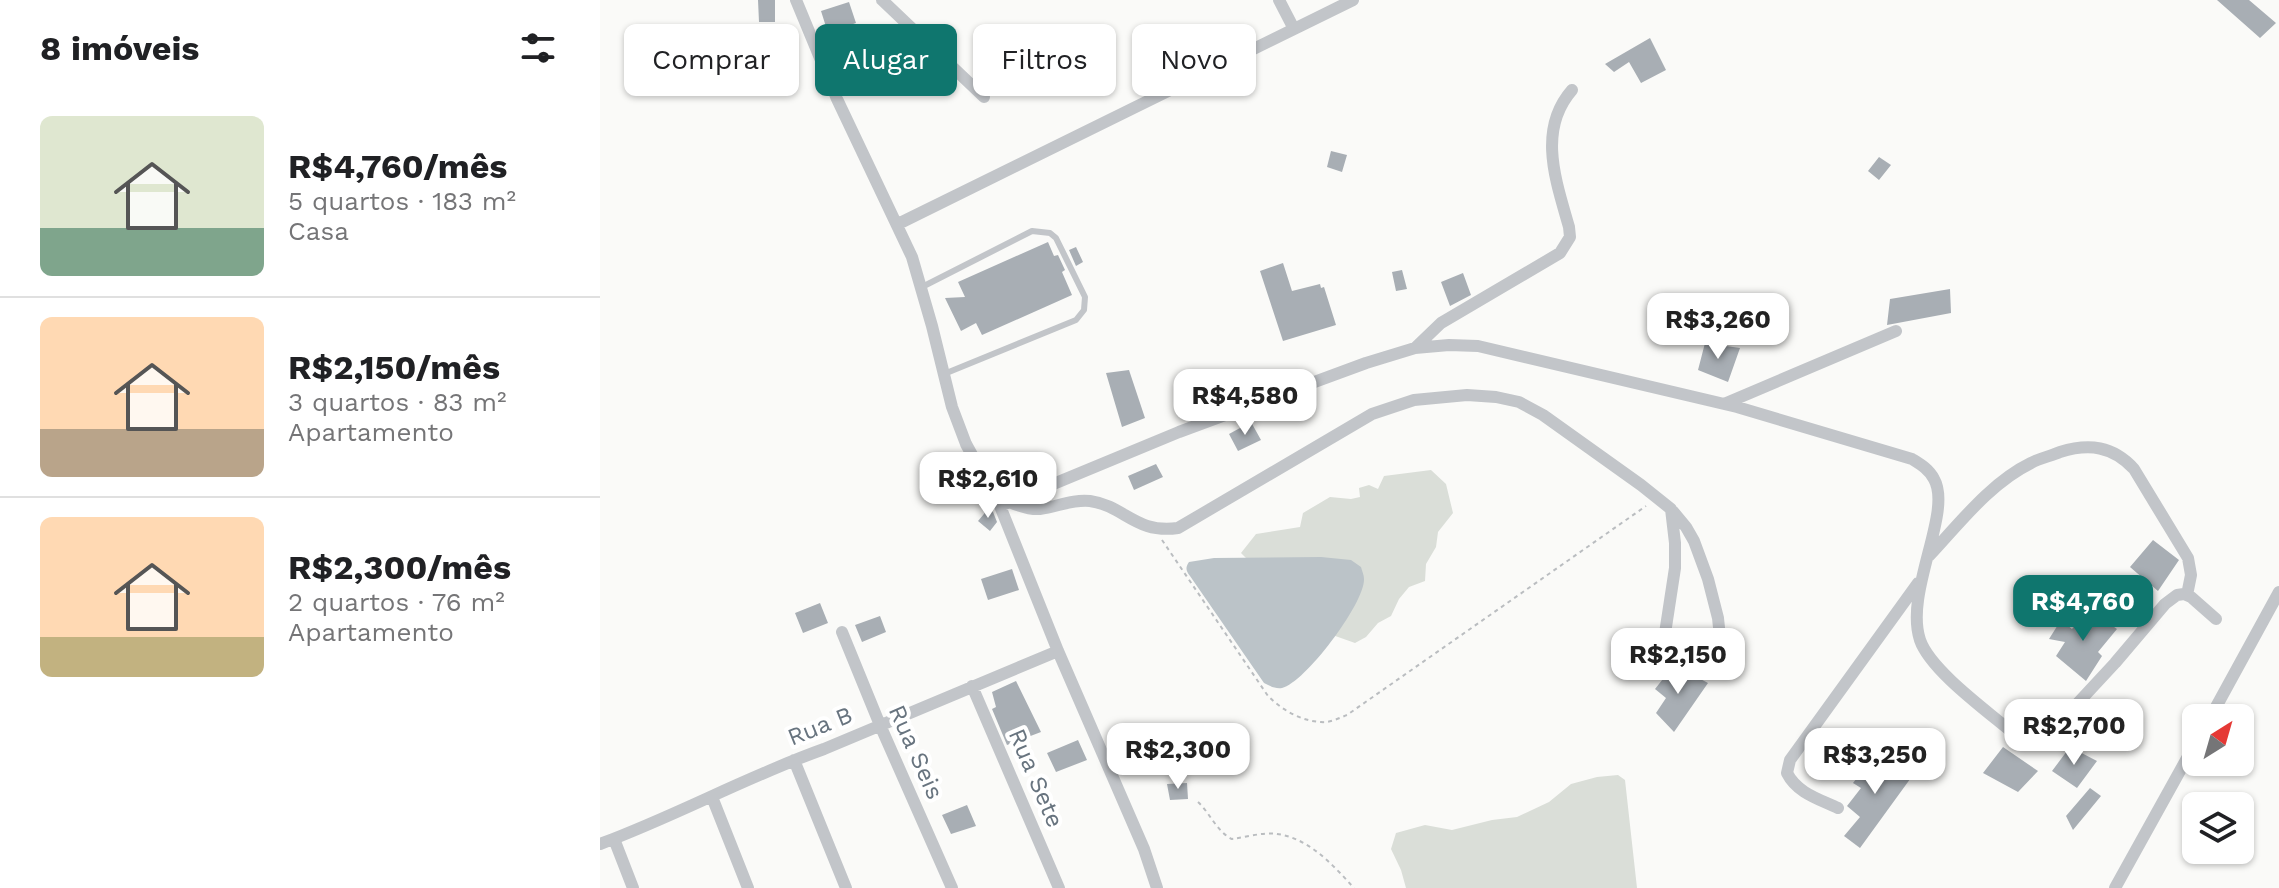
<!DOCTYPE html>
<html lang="pt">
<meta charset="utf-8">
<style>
:root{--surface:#fff;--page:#f2f2f2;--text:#202124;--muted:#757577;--line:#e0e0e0;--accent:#0f766e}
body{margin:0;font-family:"Work Sans",sans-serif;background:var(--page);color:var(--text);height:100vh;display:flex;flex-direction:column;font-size:30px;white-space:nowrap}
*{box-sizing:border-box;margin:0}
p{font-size:26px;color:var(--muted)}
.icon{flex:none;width:44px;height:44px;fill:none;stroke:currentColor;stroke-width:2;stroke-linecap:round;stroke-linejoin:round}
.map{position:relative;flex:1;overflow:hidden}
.details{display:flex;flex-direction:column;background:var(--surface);width:600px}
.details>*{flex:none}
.top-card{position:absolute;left:24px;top:24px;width:760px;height:72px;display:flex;gap:16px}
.needle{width:52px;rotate:37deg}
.tools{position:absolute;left:1582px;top:704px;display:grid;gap:16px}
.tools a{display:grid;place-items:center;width:72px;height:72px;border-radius:12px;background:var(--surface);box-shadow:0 2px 6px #0004;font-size:40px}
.price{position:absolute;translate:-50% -68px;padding:0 18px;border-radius:16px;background:#fff;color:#222;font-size:26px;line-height:52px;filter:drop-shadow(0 2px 4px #0008)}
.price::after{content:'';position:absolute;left:50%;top:48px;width:24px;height:18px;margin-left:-12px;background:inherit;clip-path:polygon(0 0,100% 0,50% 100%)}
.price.active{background:var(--accent);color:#fff}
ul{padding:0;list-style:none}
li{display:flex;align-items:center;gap:24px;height:200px;padding:0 40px}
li+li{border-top:2px solid var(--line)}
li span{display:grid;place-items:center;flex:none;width:224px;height:160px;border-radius:12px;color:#555}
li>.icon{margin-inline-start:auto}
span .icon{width:96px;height:96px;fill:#fffc;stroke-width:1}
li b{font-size:34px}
h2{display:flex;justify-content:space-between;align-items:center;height:96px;padding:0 40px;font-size:34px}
.tag{padding:0 28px;border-radius:12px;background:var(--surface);box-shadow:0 2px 6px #0004;font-size:28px;line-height:72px}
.tag.active{background:var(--accent);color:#fff}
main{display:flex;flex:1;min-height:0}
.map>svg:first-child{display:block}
.green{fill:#daded8}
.water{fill:#bbc3c8}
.building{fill:#a8aeb4}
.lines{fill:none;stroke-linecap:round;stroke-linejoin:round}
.path{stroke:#babdc0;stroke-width:2;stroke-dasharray:4 4;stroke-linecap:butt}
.service{stroke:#c2c5c9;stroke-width:6}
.minor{stroke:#c2c5c9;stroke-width:12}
.labels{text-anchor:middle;stroke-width:8;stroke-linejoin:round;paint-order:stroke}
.street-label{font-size:24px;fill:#68747f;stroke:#fff}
</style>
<main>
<section class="details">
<h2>8 imóveis<svg class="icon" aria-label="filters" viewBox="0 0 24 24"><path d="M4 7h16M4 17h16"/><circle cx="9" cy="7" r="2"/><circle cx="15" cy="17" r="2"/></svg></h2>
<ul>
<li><span style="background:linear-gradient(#dfe7d0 70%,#7fa58c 0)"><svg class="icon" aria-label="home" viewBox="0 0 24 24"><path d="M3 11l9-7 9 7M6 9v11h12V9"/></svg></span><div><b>R$4,760/mês</b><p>5 quartos · 183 m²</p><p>Casa</p></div></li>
<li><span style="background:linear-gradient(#ffd9b3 70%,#b9a48a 0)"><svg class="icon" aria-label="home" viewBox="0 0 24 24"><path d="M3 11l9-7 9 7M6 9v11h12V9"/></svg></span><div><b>R$2,150/mês</b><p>3 quartos · 83 m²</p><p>Apartamento</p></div></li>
<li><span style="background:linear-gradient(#ffd9b3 75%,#c2b280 0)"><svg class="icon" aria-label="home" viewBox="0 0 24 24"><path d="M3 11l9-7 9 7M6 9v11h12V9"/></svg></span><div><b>R$2,300/mês</b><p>2 quartos · 76 m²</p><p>Apartamento</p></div></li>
</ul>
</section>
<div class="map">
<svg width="1679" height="888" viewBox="0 0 1679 888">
<rect width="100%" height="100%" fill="#fafaf8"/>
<!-- green -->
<path class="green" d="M 831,470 L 846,484 L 853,513 L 838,532 L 836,547 L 826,564 L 825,581 L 809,587 L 799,599 L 791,616 L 778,623 L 766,637 L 755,643 L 724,632 L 692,558 L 647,559 L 641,553 L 656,534 L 700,527 L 703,513 L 730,497 L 751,499 L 760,497 L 759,488 L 769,485 L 778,489 L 784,476 Z
M 1018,775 L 1025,780 L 1037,888 L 806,888 L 801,870 L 791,849 L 796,833 L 825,825 L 852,830 L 892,820 L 917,817 L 949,802 L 971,784 L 997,777 Z"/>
<!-- water -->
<path class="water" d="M 721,557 L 751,560 L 761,567 C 762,571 764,575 764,579 C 765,603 705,683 682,688 C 675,689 670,686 664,683 L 590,576 C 586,571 585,568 589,562 L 614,558 Z"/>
<!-- building -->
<path class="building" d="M 158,0 L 175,0 L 175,22 L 159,22 Z
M 1617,0 L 1649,0 L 1676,23 L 1660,38 Z
M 249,2 L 256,23 L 228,33 L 221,11 Z
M 1050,38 L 1066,70 L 1041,83 L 1029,62 L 1014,72 L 1005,64 Z
M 731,151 L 747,155 L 742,172 L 727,167 Z
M 1279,157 L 1291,165 L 1279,180 L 1268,171 Z
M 448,242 L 454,256 L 458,255 L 465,270 L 462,272 L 472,295 L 382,335 L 376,323 L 361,331 L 345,298 L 365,297 L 358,282 Z
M 476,247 L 483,262 L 476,266 L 469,250 Z
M 683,263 L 692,291 L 720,284 L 721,288 L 724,287 L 736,325 L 683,341 L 660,271 Z
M 802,270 L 807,289 L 796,291 L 792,272 Z
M 863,273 L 871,295 L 850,306 L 841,282 Z
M 1350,289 L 1351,313 L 1287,325 L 1290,299 Z
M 1105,343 L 1140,348 L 1128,382 L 1098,370 Z
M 529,370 L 545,418 L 522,427 L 506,373 Z
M 651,422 L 661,440 L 638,451 L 629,434 Z
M 357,453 L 362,466 L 340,475 L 335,462 Z
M 556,464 L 563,477 L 534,490 L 528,476 Z
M 389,508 L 393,512 L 397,522 L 390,531 L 378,521 Z
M 1553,540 L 1579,560 L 1558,591 L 1530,567 Z
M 412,569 L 419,590 L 388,600 L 381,579 Z
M 220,603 L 228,623 L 203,633 L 195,613 Z
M 1488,609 L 1517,629 L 1498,652 L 1502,656 L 1486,681 L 1456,656 L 1465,642 L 1449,639 L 1461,620 L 1472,629 Z
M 280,616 L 286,632 L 262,642 L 255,625 Z
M 1074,665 L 1108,683 L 1074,732 L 1056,713 L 1066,698 L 1055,689 Z
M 416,681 L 441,732 L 407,745 L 392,709 L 396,707 L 392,692 Z
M 478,740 L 487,760 L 456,772 L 447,753 Z
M 1403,747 L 1438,771 L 1418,792 L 1383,773 Z
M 1470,747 L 1497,761 L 1477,788 L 1452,771 Z
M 1277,752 L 1313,775 L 1260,848 L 1244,836 L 1260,817 L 1247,806 L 1261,788 L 1253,783 Z
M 587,783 L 588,799 L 570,800 L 567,784 Z
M 1490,788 L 1501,796 L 1473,830 L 1466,816 Z
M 367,805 L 376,826 L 351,834 L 342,815 Z"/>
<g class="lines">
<!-- path -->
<path class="path" d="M 562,540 L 668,696 C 682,710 701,721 721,722 C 730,723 739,718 747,715 L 1046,506
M 598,802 C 610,813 617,832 632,839 C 646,837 663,832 677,834 C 709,838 733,865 754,888"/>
<!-- service -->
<path class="service" d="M 322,287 L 432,231 L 450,233 L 456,238 L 485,297 L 484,310 L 476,320 L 344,374"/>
<!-- minor -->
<path class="minor" d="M 196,0 L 237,99 L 312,257 L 332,326 L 352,407 L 366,444 L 400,506 L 458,651 L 544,849 L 557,888
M 282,0 L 384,97
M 679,0 L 694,29
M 298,224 L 753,0
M 815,348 L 841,323 L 960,253 L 970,237 L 969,227 C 956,181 937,130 972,90
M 1124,404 L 1296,331
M 409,502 C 419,506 430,510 440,509 C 457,507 472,499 490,501 C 525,506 535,534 578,528 L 772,414 L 814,400 L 867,395 L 896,397 L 919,402 L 943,415 L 1041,485 L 1071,509 L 1086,527 L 1094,541 L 1108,579 L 1118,618 L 1123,666
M 400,506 L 579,432 L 766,363 L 815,348 L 849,345 L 878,346 L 1137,407 L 1312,459 C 1320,464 1329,469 1334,479 C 1353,512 1304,592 1320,640 C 1331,672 1393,715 1419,738 L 1431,744 L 1441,741 L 1450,733 L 1515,663 L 1565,604 L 1577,595 L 1584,594 L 1591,597 L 1616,619
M 1329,556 C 1359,524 1390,483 1431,463 C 1440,458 1451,456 1460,452 C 1489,443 1513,446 1534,469 L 1588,558 L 1591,575 L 1587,595
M 242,632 L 280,725 L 352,888
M 1062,653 L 1075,568 L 1075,543 L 1071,509
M 372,686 L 459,888
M 1610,718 L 1679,592
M 194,760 L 246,888
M 112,797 L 148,888
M 1238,808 C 1219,799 1197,793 1187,773 L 1190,760 L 1318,583
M 14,839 L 33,888
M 0,844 C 76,816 148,776 224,749 L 458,651
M 1515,888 L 1596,742"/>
</g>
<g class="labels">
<!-- street labels -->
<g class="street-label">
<text transform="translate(220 726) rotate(-22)" y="8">Rua B</text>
<text transform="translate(316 752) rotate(66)" y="8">Rua Seis</text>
<text transform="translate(436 778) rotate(67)" y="8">Rua Sete</text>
</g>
</g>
</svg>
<div class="tools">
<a><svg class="needle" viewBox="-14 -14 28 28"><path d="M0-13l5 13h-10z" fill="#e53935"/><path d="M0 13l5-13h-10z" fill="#757577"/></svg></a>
<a><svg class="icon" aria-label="layers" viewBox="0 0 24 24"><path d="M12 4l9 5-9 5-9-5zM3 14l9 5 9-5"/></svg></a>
</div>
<b class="price" style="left:1118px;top:361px">R$3,260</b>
<b class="price" style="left:645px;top:437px">R$4,580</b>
<b class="price" style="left:388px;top:520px">R$2,610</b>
<b class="price active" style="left:1483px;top:643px">R$4,760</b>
<b class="price" style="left:1078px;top:696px">R$2,150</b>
<b class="price" style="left:1474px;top:767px">R$2,700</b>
<b class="price" style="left:578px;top:791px">R$2,300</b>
<b class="price" style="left:1275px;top:796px">R$3,250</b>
<div class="top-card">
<a class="tag">Comprar</a>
<a class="tag active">Alugar</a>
<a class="tag">Filtros</a>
<a class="tag">Novo</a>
</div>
</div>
</main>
